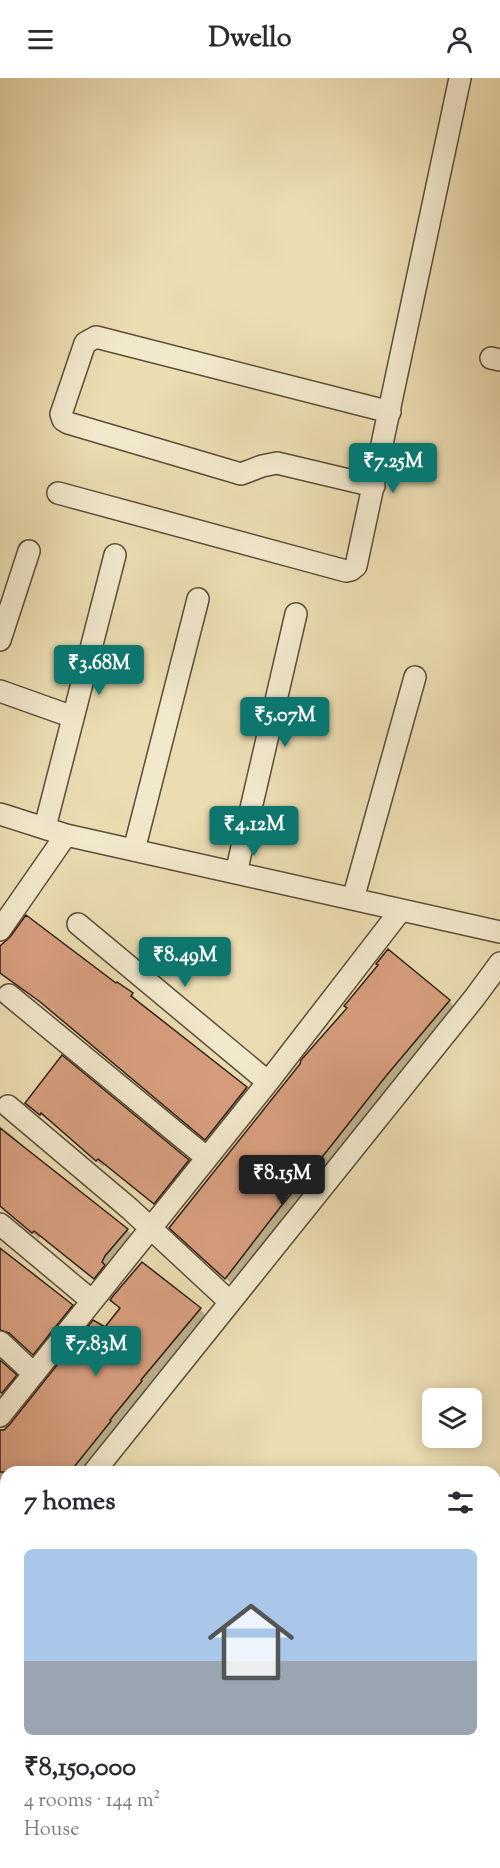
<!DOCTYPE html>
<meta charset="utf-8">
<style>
:root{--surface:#fff;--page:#f7f7f7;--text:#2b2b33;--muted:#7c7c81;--accent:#0f766e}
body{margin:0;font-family:"Sorts Mill Goudy",serif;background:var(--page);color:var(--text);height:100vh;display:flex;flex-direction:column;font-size:22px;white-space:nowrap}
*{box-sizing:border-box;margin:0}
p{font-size:20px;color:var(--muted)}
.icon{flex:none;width:33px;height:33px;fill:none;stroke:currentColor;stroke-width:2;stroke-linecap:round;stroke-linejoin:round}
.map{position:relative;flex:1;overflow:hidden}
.panel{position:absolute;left:0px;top:1388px;width:501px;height:404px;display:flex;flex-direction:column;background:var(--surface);border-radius:18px 18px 0 0;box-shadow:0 3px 15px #0003}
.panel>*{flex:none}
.controls{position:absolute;left:422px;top:1310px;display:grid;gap:12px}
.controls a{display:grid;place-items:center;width:60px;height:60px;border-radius:9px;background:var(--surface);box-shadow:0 3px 15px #0003;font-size:30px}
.price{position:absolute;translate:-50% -51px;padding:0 14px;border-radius:6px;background:var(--accent);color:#fff;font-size:20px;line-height:39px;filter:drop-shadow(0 2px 3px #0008)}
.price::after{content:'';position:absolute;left:50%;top:36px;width:18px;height:14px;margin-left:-9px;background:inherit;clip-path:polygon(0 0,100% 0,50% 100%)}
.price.active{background:#222;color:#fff}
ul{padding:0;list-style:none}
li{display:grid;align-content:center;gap:12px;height:318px;padding:0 24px}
li span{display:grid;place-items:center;height:186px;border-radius:9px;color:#555}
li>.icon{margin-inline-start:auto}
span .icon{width:108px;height:108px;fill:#fffc;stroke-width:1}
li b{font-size:26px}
h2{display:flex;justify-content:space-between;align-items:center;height:72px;padding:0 24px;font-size:26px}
header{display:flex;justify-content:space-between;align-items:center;height:78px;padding:0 24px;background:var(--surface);font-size:27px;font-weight:800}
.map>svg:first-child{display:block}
.shadow{fill:#0003}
.building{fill:#d79e7e;stroke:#2c1d11;stroke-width:1.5}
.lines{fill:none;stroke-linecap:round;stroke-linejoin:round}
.minor-casing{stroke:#5c4d39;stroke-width:24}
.minor{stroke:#f2e8cc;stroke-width:21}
</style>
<header><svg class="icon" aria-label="menu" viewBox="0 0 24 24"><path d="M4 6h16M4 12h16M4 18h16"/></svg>Dwello<svg class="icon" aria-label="person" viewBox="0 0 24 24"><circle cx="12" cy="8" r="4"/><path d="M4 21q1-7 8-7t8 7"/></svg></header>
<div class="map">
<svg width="500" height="1790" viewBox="0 0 500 1790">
<rect width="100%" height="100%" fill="#ebdcb1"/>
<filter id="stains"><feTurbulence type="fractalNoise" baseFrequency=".00333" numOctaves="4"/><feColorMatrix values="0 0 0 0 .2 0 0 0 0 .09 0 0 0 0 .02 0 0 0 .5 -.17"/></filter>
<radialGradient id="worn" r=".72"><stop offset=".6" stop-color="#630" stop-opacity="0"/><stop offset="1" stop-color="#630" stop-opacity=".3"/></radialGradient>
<!-- shadow -->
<path class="shadow" d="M 0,870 L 116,907 L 132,916 L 138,923 L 137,924 L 253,1017 L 213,1067 L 48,929 L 28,915 L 19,911 L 0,894 Z
M 449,923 L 455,930 L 392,1004 L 334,1080 L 288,1133 L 233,1207 L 178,1156 Z
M 34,1031 L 188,1083 L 195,1090 L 161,1131 L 105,1086 L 103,1089 L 49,1041 L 47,1042 Z
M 0,1048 L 14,1059 L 21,1066 L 20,1067 L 134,1158 L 101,1206 L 41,1158 L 39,1161 L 0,1128 Z
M 0,1171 L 79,1234 L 40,1283 L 12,1258 L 4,1258 L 0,1260 Z
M 200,1231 L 206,1238 L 146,1310 L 147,1311 L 92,1382 L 90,1381 L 80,1394 L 6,1394 L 6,1439 L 0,1435 L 0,1352 L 5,1351 L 105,1251 Z
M 0,1283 L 22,1305 L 0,1334 Z
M 500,1426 L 500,1482 L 495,1488 L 495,1431 Z"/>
<!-- building -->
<path class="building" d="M 26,837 L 116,905 L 117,904 L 133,915 L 131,918 L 247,1009 L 205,1062 L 39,923 L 0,895 L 0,868 L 10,859 Z
M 388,871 L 450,922 L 386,998 L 327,1073 L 282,1127 L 225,1201 L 169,1150 L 300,986 L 301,982 L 347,930 L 344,928 L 378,887 L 376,886 Z
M 62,977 L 189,1082 L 154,1126 L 98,1081 L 96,1083 L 41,1035 L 40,1037 L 25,1025 Z
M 0,1050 L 128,1151 L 105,1178 L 102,1184 L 105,1187 L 94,1201 L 34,1153 L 32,1155 L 0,1128 Z
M 0,1170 L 73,1227 L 33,1277 L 9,1255 L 0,1252 Z
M 142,1184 L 201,1230 L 141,1302 L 142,1303 L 110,1342 L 111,1343 L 70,1394 L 0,1394 L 0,1352 L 4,1352 L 10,1346 L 93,1242 L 105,1249 L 120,1230 L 110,1222 L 113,1218 Z
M 0,1282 L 17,1297 L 2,1315 L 0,1314 Z"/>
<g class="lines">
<defs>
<path id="minor" d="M 491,280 L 500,282
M 374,408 L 277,385 L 262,388 L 241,396 L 68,345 L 63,342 L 61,336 L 85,265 L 96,259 L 390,334
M 58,415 L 346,493 L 351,492 L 356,488 L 460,0
M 0,562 L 29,473
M 0,613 L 73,639
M 0,736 L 66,757 L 500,854
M 45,749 L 115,477
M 134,772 L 198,521
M 236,795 L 296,536
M 353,821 L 415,599
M 78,846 L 268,1004
M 0,852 L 66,757
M 9,917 L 207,1080
M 8,1028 L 130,1131 L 230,1224
M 0,1146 L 92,1223
M 0,1264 L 34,1296
M 0,1338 L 268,1004 L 401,832
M 94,1394 L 475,919 L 500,885
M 495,1498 L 500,1492
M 0,1545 L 6,1546
M 0,1647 L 6,1619
M 0,1702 L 6,1703
M 390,1785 L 409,1790
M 497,1790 L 500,1773"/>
</defs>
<!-- minor casing -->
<use href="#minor" class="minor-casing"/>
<!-- minor -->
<use href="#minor" class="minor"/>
</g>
<rect width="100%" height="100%" filter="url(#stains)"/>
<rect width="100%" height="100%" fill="url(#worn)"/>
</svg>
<div class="controls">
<a><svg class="icon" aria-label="layers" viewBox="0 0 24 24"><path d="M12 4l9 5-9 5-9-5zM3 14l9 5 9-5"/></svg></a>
</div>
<b class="price" style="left:393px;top:416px">₹7.25M</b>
<b class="price" style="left:99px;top:618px">₹3.68M</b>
<b class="price" style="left:285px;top:670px">₹5.07M</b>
<b class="price" style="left:254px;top:779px">₹4.12M</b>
<b class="price" style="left:185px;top:910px">₹8.49M</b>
<b class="price active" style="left:282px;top:1128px">₹8.15M</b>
<b class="price" style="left:96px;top:1299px">₹7.83M</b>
<section class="panel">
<h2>7 homes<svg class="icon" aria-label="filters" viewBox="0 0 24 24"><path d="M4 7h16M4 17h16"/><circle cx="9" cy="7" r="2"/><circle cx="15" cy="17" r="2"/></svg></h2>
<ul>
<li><span style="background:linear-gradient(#a9c7e8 60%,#9aa5b1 0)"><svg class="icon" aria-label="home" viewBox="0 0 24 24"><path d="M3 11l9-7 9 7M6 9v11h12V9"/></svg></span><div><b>₹8,150,000</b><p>4 rooms · 144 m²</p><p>House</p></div></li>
</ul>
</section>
</div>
